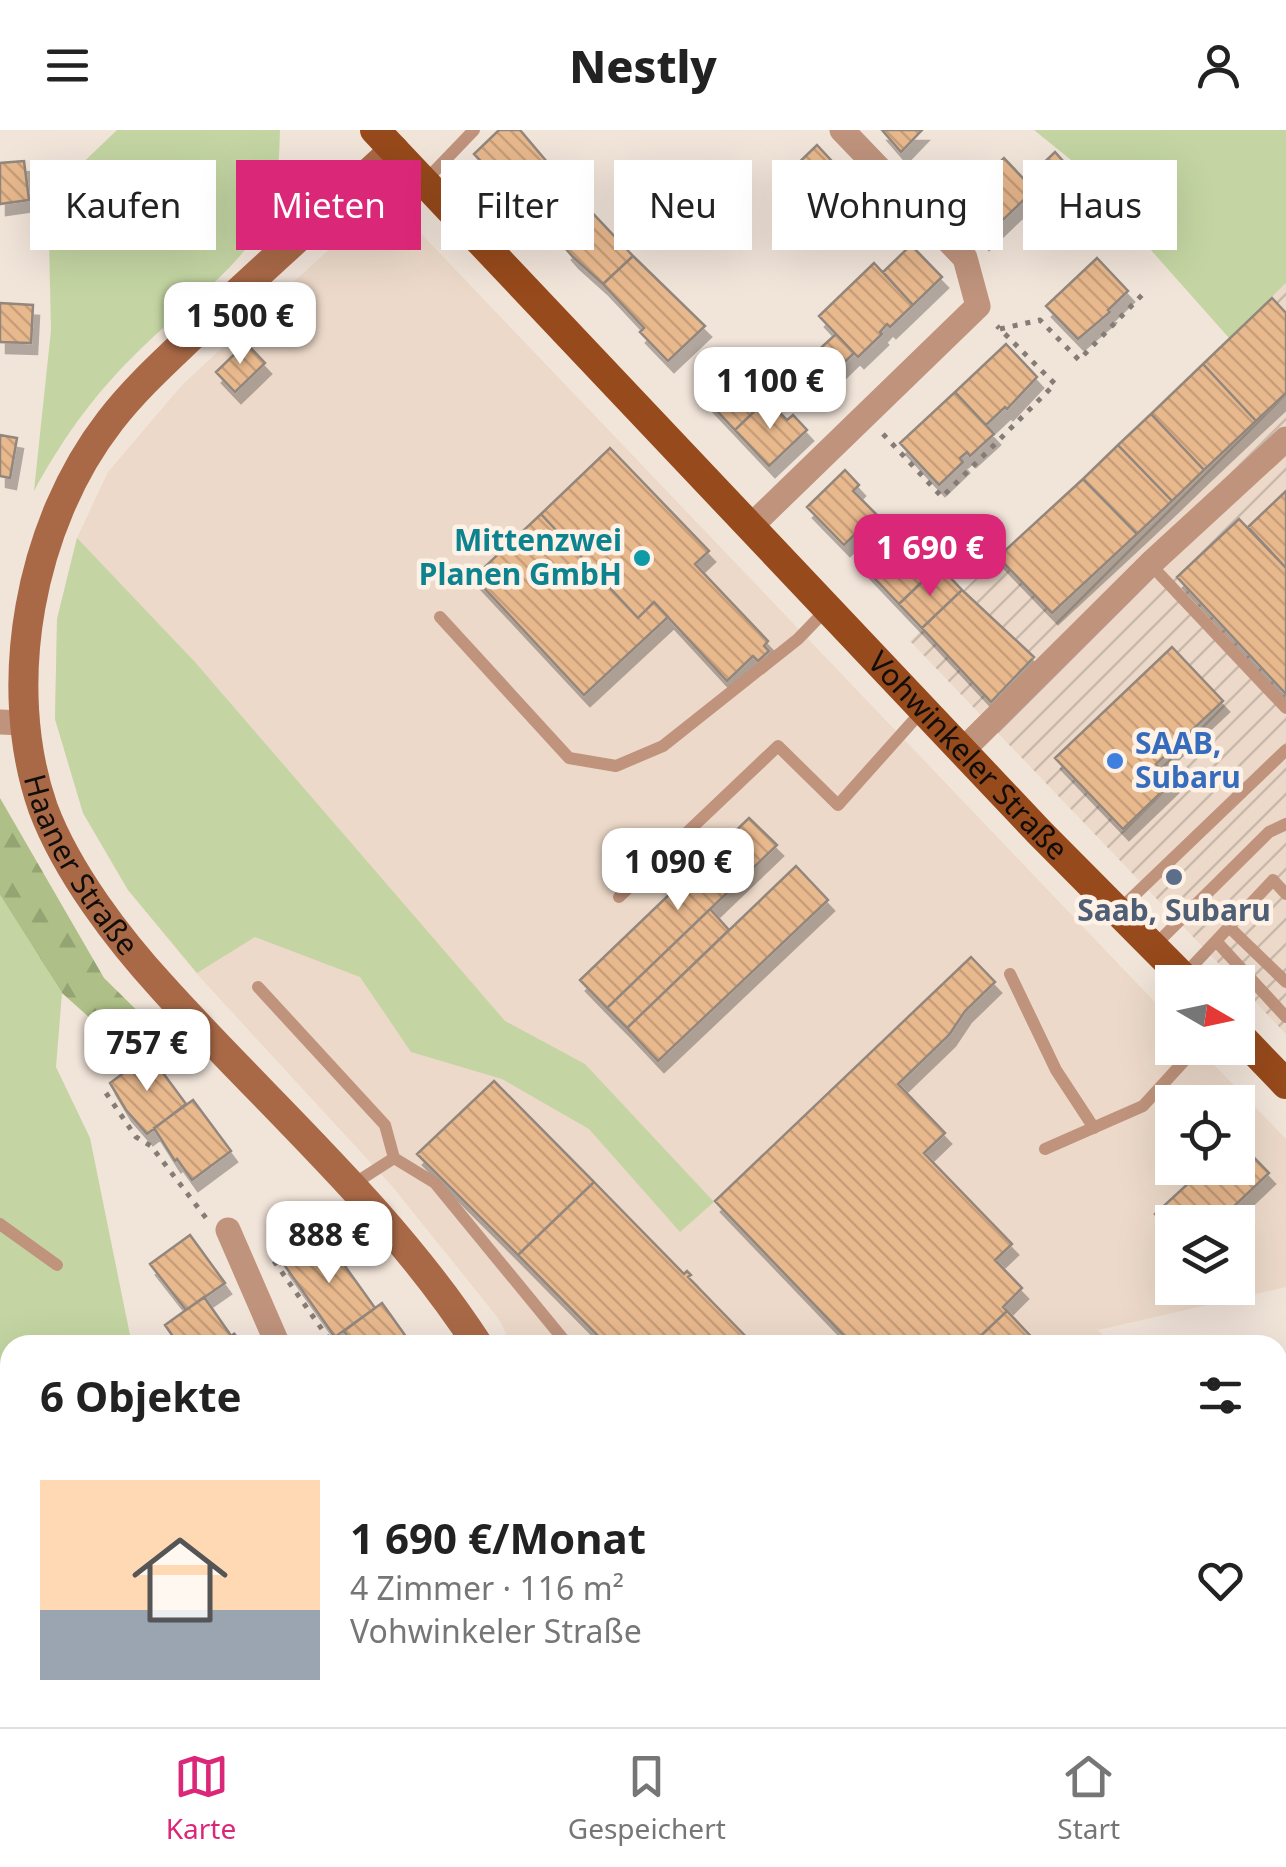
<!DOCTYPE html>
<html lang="de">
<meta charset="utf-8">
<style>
:root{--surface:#fff;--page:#f6f6f6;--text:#222;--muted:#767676;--line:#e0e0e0;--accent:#db2777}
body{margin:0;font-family:"Noto Sans",sans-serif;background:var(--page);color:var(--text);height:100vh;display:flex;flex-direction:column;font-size:38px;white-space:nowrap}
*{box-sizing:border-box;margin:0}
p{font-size:32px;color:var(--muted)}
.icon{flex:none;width:55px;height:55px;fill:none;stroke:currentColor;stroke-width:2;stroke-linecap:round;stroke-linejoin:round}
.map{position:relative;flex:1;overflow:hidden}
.panel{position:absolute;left:0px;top:1205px;width:1288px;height:392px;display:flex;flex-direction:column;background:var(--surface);border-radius:30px 30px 0 0;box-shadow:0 10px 40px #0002}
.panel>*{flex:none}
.hud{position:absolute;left:30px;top:30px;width:1228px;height:90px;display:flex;gap:20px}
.needle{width:65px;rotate:99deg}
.fabs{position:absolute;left:1155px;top:835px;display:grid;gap:20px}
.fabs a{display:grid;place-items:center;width:100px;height:100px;border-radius:0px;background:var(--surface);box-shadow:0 10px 40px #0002;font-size:50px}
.price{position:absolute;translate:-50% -85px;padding:0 22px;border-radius:20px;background:#fff;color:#222;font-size:32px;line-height:65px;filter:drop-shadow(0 2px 5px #0008)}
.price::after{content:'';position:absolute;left:50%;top:60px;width:30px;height:22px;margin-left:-15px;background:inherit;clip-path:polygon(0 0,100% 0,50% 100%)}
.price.active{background:var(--accent);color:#fff}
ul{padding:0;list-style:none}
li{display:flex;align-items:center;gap:30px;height:250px;padding:0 40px}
li span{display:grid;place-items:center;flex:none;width:280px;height:200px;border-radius:0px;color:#555}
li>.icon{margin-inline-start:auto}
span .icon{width:120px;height:120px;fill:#fffc;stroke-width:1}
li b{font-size:42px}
h2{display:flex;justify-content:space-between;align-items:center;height:120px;padding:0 40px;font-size:42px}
.chip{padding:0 35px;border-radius:0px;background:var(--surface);box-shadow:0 10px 40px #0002;font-size:35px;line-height:90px}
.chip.active{background:var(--accent);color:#fff}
header{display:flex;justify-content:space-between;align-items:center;height:130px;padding:0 40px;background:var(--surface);font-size:45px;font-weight:800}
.tab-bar{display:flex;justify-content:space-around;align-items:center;height:140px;border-top:2px solid var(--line);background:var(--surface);font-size:28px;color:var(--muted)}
.tab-bar a{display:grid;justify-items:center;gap:5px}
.tab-bar .active{color:var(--accent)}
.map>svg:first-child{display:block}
.built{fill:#ecd9c9;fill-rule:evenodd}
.industrial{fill:url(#industrial-furrows)}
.green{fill:#c4d5a3}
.forest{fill:url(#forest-firs)}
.building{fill:url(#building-back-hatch);stroke:#93877d;stroke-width:2.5;filter:url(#shadow)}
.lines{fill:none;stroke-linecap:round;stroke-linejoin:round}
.path{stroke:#857d75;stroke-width:5;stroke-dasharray:5 8;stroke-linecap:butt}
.lane{stroke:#bf937c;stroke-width:12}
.street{stroke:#bf937c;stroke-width:25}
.secondary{stroke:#a96947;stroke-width:30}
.primary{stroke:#974a1b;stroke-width:30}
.culture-dot{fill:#0f9aa8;stroke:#fef1e6;stroke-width:4}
.shop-dot{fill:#3f7fe0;stroke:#fef1e6;stroke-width:4}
.service-dot{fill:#5c6f8a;stroke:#fef1e6;stroke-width:4}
.labels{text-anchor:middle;stroke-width:9;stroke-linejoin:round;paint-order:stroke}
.culture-label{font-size:30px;font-weight:bold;fill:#0d838f;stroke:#fef1e6;text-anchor:end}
.shop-label{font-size:30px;font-weight:bold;fill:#366cbe;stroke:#fef1e6;text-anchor:start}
.street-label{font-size:30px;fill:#110d09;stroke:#fef1e6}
.service-label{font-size:30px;font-weight:bold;fill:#4e5e75;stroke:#fef1e6}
</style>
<header><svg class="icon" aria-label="menu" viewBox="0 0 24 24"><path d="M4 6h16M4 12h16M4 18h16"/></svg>Nestly<svg class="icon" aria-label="person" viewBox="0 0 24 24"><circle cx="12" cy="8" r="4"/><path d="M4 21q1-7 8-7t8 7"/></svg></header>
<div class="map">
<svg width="1286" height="1597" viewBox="0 0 1286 1597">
<defs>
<pattern id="industrial-furrows" width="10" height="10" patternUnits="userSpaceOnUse" patternTransform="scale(2.5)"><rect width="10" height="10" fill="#ecd9c9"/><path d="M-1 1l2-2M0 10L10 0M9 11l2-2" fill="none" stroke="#c9b9ab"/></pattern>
<pattern id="forest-firs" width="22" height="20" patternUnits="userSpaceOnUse" patternTransform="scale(2.5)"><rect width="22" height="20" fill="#aec087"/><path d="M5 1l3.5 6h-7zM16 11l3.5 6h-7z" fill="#95a473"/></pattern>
<pattern id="building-back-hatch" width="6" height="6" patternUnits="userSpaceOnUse" patternTransform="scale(2.5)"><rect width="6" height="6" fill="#e9b98e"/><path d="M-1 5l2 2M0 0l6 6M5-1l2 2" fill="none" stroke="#c79e79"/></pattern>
<filter id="shadow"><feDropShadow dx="6" dy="11" stdDeviation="0" flood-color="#0004"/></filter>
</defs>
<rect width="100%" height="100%" fill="#f1e4d9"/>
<!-- built -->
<path class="built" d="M 386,67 L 1172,890 L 1172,918 L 1198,918 L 1286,1009 L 1286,1157 L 1098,1200 L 1111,1215 L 512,1215 L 498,1188 L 392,1056 L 197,844 L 128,760 L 83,683 L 55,589 L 57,489 L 77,408 L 108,342 L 183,254 ZM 1172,972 L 1238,972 L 1238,1038 L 1172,1038 ZM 1172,1092 L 1238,1092 L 1238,1158 L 1172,1158 Z
M 664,1588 L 941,1588 L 945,1597 L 666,1597 Z"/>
<!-- industrial -->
<path class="industrial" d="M 1286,153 L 1286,904 L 910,511 Z"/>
<!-- green -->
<path class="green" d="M 117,0 L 280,0 C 279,27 279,57 268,83 C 249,130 186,176 149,211 C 100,257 66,302 34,361 L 51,200 L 48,66 Z
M 1034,0 L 1286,0 L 1286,153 L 1229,208 L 1071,30 Z
M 77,408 L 194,531 L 505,891 L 585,934 L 714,1072 L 680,1102 L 589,999 L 502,949 L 411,922 L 360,847 L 255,807 L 197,843 L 128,760 L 83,683 L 55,589 L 57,489 Z
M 0,765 L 62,863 L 56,937 L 90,1008 L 132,1215 L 10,1215 L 10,1532 L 0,1527 Z"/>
<!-- forest -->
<path class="forest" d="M 0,668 L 104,848 L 164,907 L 121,916 L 62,863 L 0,765 Z"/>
<!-- building -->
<path class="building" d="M 499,0 L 520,0 L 569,58 L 540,86 L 506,50 L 502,54 L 474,24 Z
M 882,0 L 922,0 L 901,22 Z
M 817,15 L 841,41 L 804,76 L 784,55 L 790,50 L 785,46 Z
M 1055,22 L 1063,31 L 1043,51 L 1034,42 Z
M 1004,28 L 1034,60 L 983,109 L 952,77 L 981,45 L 984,48 Z
M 24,31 L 29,70 L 0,74 L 0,33 Z
M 841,41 L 865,66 L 833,96 L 828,91 L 823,96 L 804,76 Z
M 569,58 L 633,126 L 603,154 L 573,127 L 566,119 L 569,117 L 540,86 Z
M 911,115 L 942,147 L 913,175 L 883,142 Z
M 633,126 L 705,196 L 668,231 L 640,202 L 644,198 L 603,154 Z
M 1097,128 L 1128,161 L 1108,180 L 1110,182 L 1078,209 L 1046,176 Z
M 874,133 L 913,175 L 890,197 L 887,194 L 880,202 L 882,204 L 858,227 L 819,186 Z
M 1272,168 L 1286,183 L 1286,263 L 1256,291 L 1203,234 Z
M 0,173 L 33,175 L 31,213 L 0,212 Z
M 836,204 L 854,223 L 820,256 L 801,236 Z
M 246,213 L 265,233 L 235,262 L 216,242 Z
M 1006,214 L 1037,247 L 1007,279 L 1005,277 L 986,295 L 955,262 Z
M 736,226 L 750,241 L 745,246 L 767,269 L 735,300 L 699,262 Z
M 1203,234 L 1256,291 L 1204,340 L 1151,284 Z
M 955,262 L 994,304 L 970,326 L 967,322 L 960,328 L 963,332 L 939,355 L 900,313 Z
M 767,269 L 787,290 L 793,285 L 807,300 L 769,336 L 735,300 Z
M 1151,284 L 1204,340 L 1172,371 L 1118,315 Z
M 0,305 L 17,308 L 10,348 L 0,346 Z
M 1118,315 L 1172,371 L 1137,404 L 1083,349 Z
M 610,318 L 709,421 L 695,434 L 768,511 L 764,516 L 769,521 L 758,531 L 753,526 L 727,551 L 654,472 L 638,488 L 541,384 Z
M 845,340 L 859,355 L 853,361 L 876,384 L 844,415 L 807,377 Z
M 1083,349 L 1137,404 L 1052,483 L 998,427 Z
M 1286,361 L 1286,438 L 1248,397 Z
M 541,384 L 638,488 L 654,472 L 668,487 L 584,565 L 474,447 Z
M 1239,389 L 1286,438 L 1286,564 L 1177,447 Z
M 900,400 L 914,414 L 909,419 L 931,443 L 899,474 L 862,435 Z
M 943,440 L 962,460 L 922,498 L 899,474 L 922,452 L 927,456 Z
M 962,460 L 1034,527 L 991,572 L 922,498 Z
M 1172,517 L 1223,571 L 1156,634 L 1172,652 L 1123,699 L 1055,628 Z
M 749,688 L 777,715 L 607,878 L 580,850 Z
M 796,736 L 828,770 L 658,931 L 627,898 Z
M 710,779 L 729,800 L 627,898 L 607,878 Z
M 971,827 L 995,852 L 965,881 L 949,905 L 898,954 L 945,1003 L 924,1023 L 1012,1114 L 995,1130 L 1022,1158 L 1003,1177 L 1007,1181 L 971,1215 L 853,1215 L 715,1071 Z
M 149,924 L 186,974 L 147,1004 L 126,980 L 110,953 Z
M 494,951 L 594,1052 L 518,1125 L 417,1024 Z
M 193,970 L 231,1021 L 192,1050 L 177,1029 L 175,1031 L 154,998 Z
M 1238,1011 L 1269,1043 L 1230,1080 L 1237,1087 L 1231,1092 L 1172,1092 L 1172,1102 L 1155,1084 L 1205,1038 L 1238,1038 Z
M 594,1052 L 684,1144 L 687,1141 L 691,1145 L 688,1147 L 754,1215 L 607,1215 L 518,1125 Z
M 322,1104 L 375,1178 L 335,1207 L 283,1133 Z
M 190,1105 L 225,1153 L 186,1180 L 150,1134 Z
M 204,1167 L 232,1207 L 238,1215 L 179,1215 L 165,1195 Z
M 382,1173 L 412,1215 L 353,1215 L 344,1201 Z
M 1007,1181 L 1039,1215 L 971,1215 Z
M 1284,1372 L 1286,1375 L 1286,1469 L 1278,1456 L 1278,1377 Z
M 1286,1482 L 1286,1573 L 1278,1552 L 1278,1487 Z
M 1278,1552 L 1286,1573 L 1286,1597 L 1230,1597 L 1226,1588 L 1278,1588 Z
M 418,1588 L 467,1588 L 469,1597 L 418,1597 Z
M 713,1588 L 764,1588 L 766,1597 L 715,1597 Z
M 961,1588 L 1150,1588 L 1153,1597 L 964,1597 Z
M 1150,1588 L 1226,1588 L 1230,1597 L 1153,1597 Z"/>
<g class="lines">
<!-- path -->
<path class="path" d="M 1000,199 L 1040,190 L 1079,230 L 1142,165
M 883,304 L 942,367 L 1055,254 L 997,196
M 106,963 L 136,1007 L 151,1016 L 206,1088
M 274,1131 L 333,1215
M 232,1207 L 242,1199
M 75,1588 L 90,1597"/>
<!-- lane -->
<path class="lane" d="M 426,50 L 474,0
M 1150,434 L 1286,578
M 440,487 L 569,628 L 616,636 L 663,616 L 798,509 L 826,480
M 619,767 L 778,616 L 838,675 L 922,581
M 1118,781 L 1286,620
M 1229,797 L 1286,852
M 1216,811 L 1286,887
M 1153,817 L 1269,702 L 1286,694
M 1010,844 L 1056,940 L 1094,998
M 1184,845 L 1273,750 L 1286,764
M 258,857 L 385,995 L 394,1028
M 1045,1019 L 1143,976 L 1196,918
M 352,1055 L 394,1028 L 435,1053 L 568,1215
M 0,1094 L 57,1135
M 0,1329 L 10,1334
M 1278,1350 L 1286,1348
M 348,1588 L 356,1597
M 863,1588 L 865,1597"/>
<!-- street -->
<path class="street" d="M 750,397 L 978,176 L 965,128 L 842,0
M 0,592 L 23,593
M 963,620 L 1150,434 L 1286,309
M 228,1100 L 278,1215"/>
<!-- secondary -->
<g class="secondary">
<path id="s1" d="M 394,20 C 329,80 263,138 199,199 C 169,228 136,257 110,291 C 30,394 0,555 43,678 C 67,742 118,809 164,859 C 270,976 392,1082 478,1215"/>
<path d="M 609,1588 L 611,1597"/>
</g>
<!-- primary -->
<g class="primary">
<path id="s2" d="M 375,0 L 1040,703 L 1188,852"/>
<path d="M 1238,904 L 1286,954"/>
<path d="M 0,1571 L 10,1576"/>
<path d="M 30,1588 L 45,1597"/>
</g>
</g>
<!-- markers -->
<circle class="culture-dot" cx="642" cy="428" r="10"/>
<circle class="shop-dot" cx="1115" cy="631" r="10"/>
<circle class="service-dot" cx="1174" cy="747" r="10"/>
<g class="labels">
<!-- culture labels -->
<g class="culture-label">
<text x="622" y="421">Mittenzwei<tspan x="622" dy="34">Planen GmbH</tspan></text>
</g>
<!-- shop labels -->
<g class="shop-label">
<text x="1135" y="624">SAAB,<tspan x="1135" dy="34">Subaru</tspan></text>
</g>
<!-- street labels -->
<g class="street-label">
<text dy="10" stroke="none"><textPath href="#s2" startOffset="862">Vohwinkeler Straße</textPath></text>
<text dy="10" stroke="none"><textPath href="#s1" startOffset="868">Haaner Straße</textPath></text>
</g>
<!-- service labels -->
<g class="service-label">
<text x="1174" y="791">Saab, Subaru</text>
</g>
</g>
</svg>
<div class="fabs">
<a><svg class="needle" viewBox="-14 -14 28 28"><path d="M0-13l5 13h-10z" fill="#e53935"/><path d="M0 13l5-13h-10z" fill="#767676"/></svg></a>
<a><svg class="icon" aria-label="locate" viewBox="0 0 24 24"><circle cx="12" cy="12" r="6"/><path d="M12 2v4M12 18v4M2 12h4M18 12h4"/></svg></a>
<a><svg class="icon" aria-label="layers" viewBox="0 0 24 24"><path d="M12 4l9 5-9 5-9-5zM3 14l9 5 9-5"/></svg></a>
</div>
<b class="price" style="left:240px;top:237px">1 500 €</b>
<b class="price" style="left:770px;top:302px">1 100 €</b>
<b class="price active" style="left:930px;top:469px">1 690 €</b>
<b class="price" style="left:678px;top:783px">1 090 €</b>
<b class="price" style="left:147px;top:964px">757 €</b>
<b class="price" style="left:329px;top:1156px">888 €</b>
<div class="hud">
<a class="chip">Kaufen</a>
<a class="chip active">Mieten</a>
<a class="chip">Filter</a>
<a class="chip">Neu</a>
<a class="chip">Wohnung</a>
<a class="chip">Haus</a>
</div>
<section class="panel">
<h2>6 Objekte<svg class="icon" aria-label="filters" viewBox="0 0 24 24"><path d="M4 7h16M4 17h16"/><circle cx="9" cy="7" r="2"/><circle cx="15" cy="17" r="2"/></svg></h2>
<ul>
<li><span style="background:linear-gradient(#ffd9b3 65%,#9aa5b1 0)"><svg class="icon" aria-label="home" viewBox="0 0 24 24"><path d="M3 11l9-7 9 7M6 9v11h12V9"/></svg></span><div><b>1 690 €/Monat</b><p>4 Zimmer · 116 m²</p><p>Vohwinkeler Straße</p></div><svg class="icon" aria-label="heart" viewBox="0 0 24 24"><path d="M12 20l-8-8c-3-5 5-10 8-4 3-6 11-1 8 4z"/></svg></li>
</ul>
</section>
</div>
<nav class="tab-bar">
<a class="active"><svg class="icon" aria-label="map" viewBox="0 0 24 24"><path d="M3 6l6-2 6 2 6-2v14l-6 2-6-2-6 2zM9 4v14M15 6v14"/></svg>Karte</a>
<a><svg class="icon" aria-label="saved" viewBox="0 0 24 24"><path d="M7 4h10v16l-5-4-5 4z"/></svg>Gespeichert</a>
<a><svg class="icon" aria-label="home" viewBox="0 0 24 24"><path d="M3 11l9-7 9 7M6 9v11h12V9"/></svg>Start</a>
</nav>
